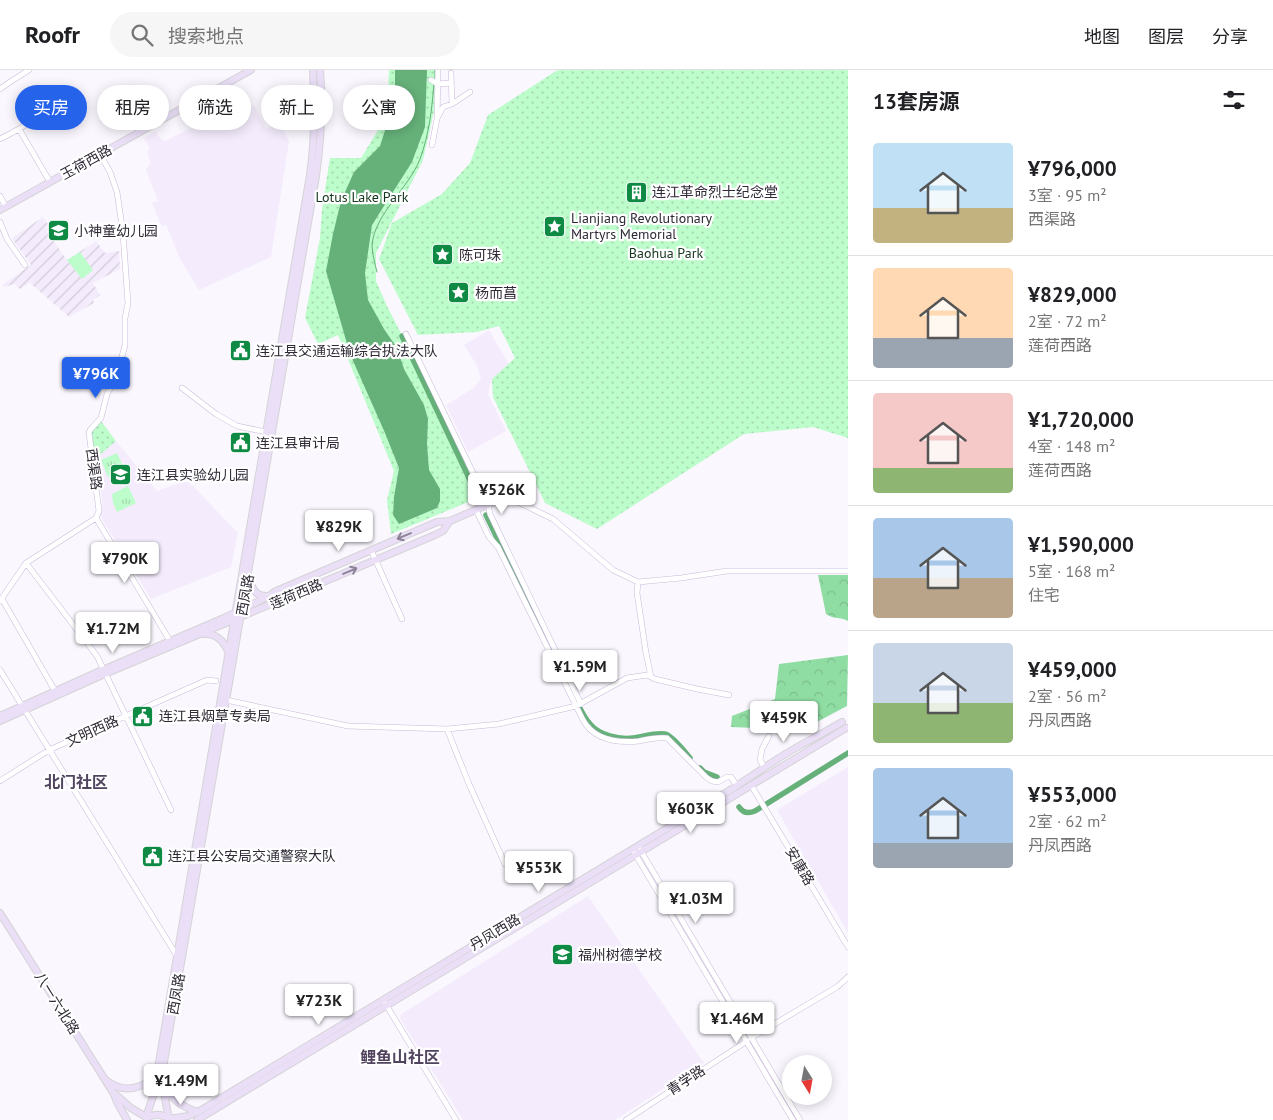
<!DOCTYPE html>
<html lang="zh">
<meta charset="utf-8">
<style>
:root{--surface:#fff;--page:#f6f6f6;--text:#202124;--muted:#757577;--line:#e0e0e0;--accent:#2563eb}
body{margin:0;font-family:"PT Sans","Noto Sans SC",sans-serif;background:var(--page);color:var(--text);height:100vh;display:flex;flex-direction:column;font-size:19px;white-space:nowrap}
*{box-sizing:border-box;margin:0}
p{font-size:16px;color:var(--muted)}
.icon{flex:none;width:28px;height:28px;fill:none;stroke:currentColor;stroke-width:2;stroke-linecap:round;stroke-linejoin:round}
.map{position:relative;flex:1;overflow:hidden}
.details{display:flex;flex-direction:column;background:var(--surface);width:425px}
.details>*{flex:none}
.top-card{position:absolute;left:15px;top:15px;width:475px;height:45px;display:flex;gap:10px}
.needle{width:32px;rotate:169deg}
.tools{position:absolute;left:782px;top:985px;display:grid;gap:10px}
.tools a{display:grid;place-items:center;width:50px;height:50px;border-radius:50%;background:var(--surface);box-shadow:0 2px 12px #0003;font-size:25px}
.price{position:absolute;translate:-50% -42px;padding:0 11px;border-radius:5px;background:#fff;color:#222;font-size:16px;line-height:32px;filter:drop-shadow(0 1px 2px #0008)}
.price::after{content:'';position:absolute;left:50%;top:30px;width:15px;height:11px;margin-left:-8px;background:inherit;clip-path:polygon(0 0,100% 0,50% 100%)}
.price.on{background:var(--accent);color:#fff}
ul{padding:0;list-style:none}
li{display:flex;align-items:center;gap:15px;height:125px;padding:0 25px}
li+li{border-top:1px solid var(--line)}
li span{display:grid;place-items:center;flex:none;width:140px;height:100px;border-radius:5px;color:#555}
li>.icon{margin-inline-start:auto}
span .icon{width:60px;height:60px;fill:#fffc;stroke-width:1}
li b{font-size:21px}
h2{display:flex;justify-content:space-between;align-items:center;height:60px;padding:0 25px;font-size:21px}
.pill{padding:0 18px;border-radius:22px;background:var(--surface);box-shadow:0 2px 12px #0003;font-size:18px;line-height:45px}
.pill.on{background:var(--accent);color:#fff}
header{display:flex;align-items:center;gap:30px;box-sizing:border-box;height:70px;padding:0 25px;background:var(--surface);border-bottom:1px solid var(--line)}
header strong{font-size:24px}
nav{display:flex;gap:28px;margin-inline-start:auto;font-size:18px}
.search{width:350px;height:45px;background:var(--page);display:flex;align-items:center;gap:12px;box-sizing:border-box;padding:0 18px;border-radius:28px;color:var(--muted);font-size:19px}
main{display:flex;flex:1;min-height:0}
.map>svg:first-child{display:block}
.built{fill:#f4ecfc}
.industrial{fill:url(#industrial-furrows)}
.grass{fill:url(#grass-tufts)}
.forest{fill:url(#forest-crowns)}
.park{fill:url(#park-dots)}
.pitch{fill:#bdfccb}
.water{fill:#66b17a}
.lines{fill:none;stroke-linecap:round;stroke-linejoin:round}
.stream{stroke:#66b17a;stroke-width:1}
.canal{stroke:#66b17a;stroke-width:5.5}
.minor-casing{stroke:#c9bada;stroke-width:6}
.major-casing{stroke:#d5d4d7;stroke-width:8}
.minor{stroke:#fff;stroke-width:5}
.major{stroke:#eadff7;stroke-width:6}
.oneway{stroke:#8c8496}
.labels{text-anchor:middle;stroke-width:4.5;stroke-linejoin:round;paint-order:stroke}
.street-label{font-size:14px;fill:#2f2a36;stroke:#fff}
.poi-label{font-size:14px;fill:#2f2a36;stroke:#fff;text-anchor:start}
.park-label{font-size:14px;fill:#15351e;stroke:#fff}
.quarter-label{font-size:16px;font-weight:bold;fill:#51445f;stroke:#fff}
</style>
<header>
<strong>Roofr</strong>
<div class="search"><svg class="icon" aria-label="search" viewBox="0 0 24 24"><circle cx="10" cy="10" r="6"/><path d="M15 15l6 6"/></svg>搜索地点</div>
<nav><a>地图</a><a>图层</a><a>分享</a></nav>
</header>
<main>
<div class="map">
<svg width="848" height="1050" viewBox="0 0 848 1050">
<defs>
<pattern id="industrial-furrows" width="10" height="10" patternUnits="userSpaceOnUse" patternTransform="scale(1.25)"><rect width="10" height="10" fill="#f4ecfc"/><path d="M-1 1l2-2M0 10L10 0M9 11l2-2" fill="none" stroke="#d2cbd9"/></pattern>
<pattern id="grass-tufts" width="24" height="20" patternUnits="userSpaceOnUse" patternTransform="scale(1.25)"><rect width="24" height="20" fill="#bdfccb"/><path d="M3 7l-1-3M5 7V3M7 7l1-3M15 17l-1-3M17 17v-4M19 17l1-3" fill="none" stroke="#a3d8af"/></pattern>
<pattern id="forest-crowns" width="20" height="18" patternUnits="userSpaceOnUse" patternTransform="scale(1.25)"><rect width="20" height="18" fill="#90dda3"/><path d="M2 6a3 3 0 1 1 6 0M12 15a3 3 0 1 1 6 0" fill="none" stroke="#7cbe8d"/></pattern>
<pattern id="park-dots" width="8" height="8" patternUnits="userSpaceOnUse" patternTransform="scale(1.25)"><rect width="8" height="8" fill="#bdfccb"/><path d="M2 2h.1M6 6h.1" fill="none" stroke="#a3d8af" stroke-width="1.8" stroke-linecap="round"/></pattern>
</defs>
<rect width="100%" height="100%" fill="#faf7fe"/>
<!-- built -->
<path class="built" d="M 231,22 L 234,30 L 232,31 L 239,44 L 254,35 L 266,59 L 280,53 L 289,71 L 271,187 L 199,220 L 180,189 L 166,155 L 162,157 L 152,133 L 158,131 L 146,100 L 151,93 L 147,82 L 150,79 L 144,68 L 156,61 L 159,67 L 165,71 L 214,47 L 208,35 Z
M 489,260 L 510,296 L 490,314 L 488,324 L 506,361 L 468,382 L 446,335 L 474,318 L 481,308 L 476,294 L 464,275 Z
M 116,371 L 157,421 L 179,413 L 187,412 L 192,415 L 238,463 L 231,497 L 151,529 L 100,446 L 102,437 L 102,429 L 96,388 Z
M 848,697 L 848,863 L 777,740 Z
M 588,826 L 704,993 L 615,1050 L 463,1050 L 401,950 L 400,945 Z"/>
<!-- industrial -->
<path class="industrial" d="M 43,147 L 52,160 L 50,163 L 51,167 L 66,189 L 69,189 L 96,171 L 105,183 L 119,181 L 120,199 L 93,213 L 100,225 L 93,230 L 94,233 L 69,247 L 30,213 L 20,219 L 14,214 L 5,217 L 2,215 L 31,195 L 12,168 Z"/>
<!-- grass -->
<path class="grass" d="M 117,383 L 125,400 L 108,407 L 101,390 Z
M 128,416 L 136,433 L 117,442 L 113,433 L 112,424 Z"/>
<!-- forest -->
<path class="forest" d="M 818,505 L 848,505 L 848,551 C 839,546 835,550 826,544 Z
M 848,585 L 847,636 L 798,662 L 799,641 L 785,642 L 772,648 L 768,645 L 755,658 L 731,657 L 732,646 L 775,629 L 779,594 Z"/>
<!-- park -->
<path class="park" d="M 389,0 L 435,0 L 434,41 L 423,90 L 376,183 L 376,211 L 387,236 L 411,283 L 478,428 L 391,464 L 387,430 L 394,401 L 338,265 L 318,274 L 305,248 L 320,168 L 322,139 L 330,88 L 361,88 L 377,62 L 388,27 Z
M 560,0 L 848,0 L 848,368 L 813,357 L 744,364 L 597,459 L 545,433 L 493,327 L 492,309 L 515,288 L 499,256 L 477,262 L 418,265 L 379,189 L 392,153 L 442,124 L 470,93 L 488,45 L 556,1 Z
M 101,351 L 116,371 L 96,388 L 91,366 L 92,360 Z"/>
<!-- pitch -->
<path class="pitch" d="M 80,182 L 93,200 L 82,209 L 67,190 Z"/>
<!-- water -->
<path class="water" d="M 395,0 L 427,0 L 425,57 L 412,92 L 372,155 L 365,203 L 368,230 L 384,259 L 397,278 L 404,299 L 424,335 L 428,349 L 427,374 L 429,400 L 440,419 L 440,431 L 437,438 L 399,454 L 393,445 L 394,427 L 399,398 L 385,363 L 350,284 L 326,201 L 333,164 L 341,131 L 354,102 L 380,76 L 395,29 Z"/>
<g class="lines">
<!-- stream -->
<path class="stream" d="M 435,9 L 435,0
M 377,202 C 375,194 372,183 372,175 C 375,143 409,118 420,89 C 429,65 432,39 434,13"/>
<!-- canal -->
<path class="canal" d="M 402,266 L 478,427
M 486,445 L 574,627 C 579,635 583,647 590,654 C 599,665 619,670 633,668 C 643,667 655,662 665,664 C 672,665 685,682 690,688
M 700,698 L 704,702 L 717,707
M 739,737 C 743,743 748,744 755,741 L 848,683"/>
<defs>
<path id="minor" d="M 451,3 L 452,34
M 431,10 L 438,14 L 451,13
M 0,19 L 10,12 L 29,0
M 438,47 L 443,37 L 452,34 L 470,22
M 19,59 L 50,112
M 0,69 L 19,59 L 40,45
M 432,75 L 437,49 L 438,1
M 0,126 L 6,137
M 0,152 L 7,169 L 25,195
M 406,264 L 488,434 L 490,444 L 581,634
M 182,318 L 216,344 L 237,356 L 266,362
M 500,429 L 516,431 L 553,449 L 613,500 L 638,512 L 681,508 L 727,501 L 848,501
M 476,440 L 489,467 L 498,477 L 583,650 C 594,670 618,673 639,671 C 648,669 657,667 667,668 L 707,708 L 712,711 L 718,712 L 727,707 L 731,707 L 737,716
M 96,448 L 170,571
M 371,480 L 402,549
M 26,493 L 97,586 L 171,740
M 638,512 L 637,523 L 646,583 L 651,607 L 655,609 L 697,619 L 729,625
M 2,529 L 55,621
M 0,531 L 26,493 L 96,448 L 99,441 L 89,363 L 90,360 L 101,348 L 107,324 L 113,314 L 123,283 L 125,275 L 125,248 L 128,233 L 123,163 L 117,122 L 110,102 L 100,84
M 0,600 L 177,886
M 226,630 L 348,656 L 447,659 L 499,654 L 576,636 L 627,608 L 647,605 L 651,607
M 447,659 L 469,714 L 505,794
M 764,697 L 760,690 L 762,679 L 769,666
M 0,711 L 49,680 L 207,610 L 216,611
M 751,715 L 848,877
M 638,776 L 800,1050
M 634,782 L 793,1050
M 385,933 L 456,1050
M 751,968 L 837,917 L 848,907
M 626,1050 L 747,971"/>
<path id="major" d="M 0,140 L 251,0
M 249,508 C 252,518 255,526 266,526
M 204,564 C 216,563 223,570 228,581
M 0,646 L 98,602 L 224,548 L 269,526 L 274,522 L 437,452 L 450,451 L 519,421
M 0,651 L 100,606 L 435,465 L 443,461 L 450,451
M 0,843 L 114,1024 L 117,1032 L 127,1050
M 107,1011 C 124,1024 146,1019 157,1002
M 164,1019 C 173,1030 184,1038 198,1042
M 115,1024 L 131,1038 L 146,1047
M 146,1047 L 154,1024 L 158,998 L 310,105 C 315,70 315,36 313,0
M 146,1048 C 155,1043 163,1044 171,1050
M 169,1049 L 163,1018 L 164,992 L 316,106 C 321,71 323,36 320,0
M 169,1049 L 188,1046 L 198,1042 L 732,719 C 755,704 777,688 801,675 C 815,667 829,660 842,652
M 197,1050 L 846,658"/>
</defs>
<!-- minor casing -->
<use href="#minor" class="minor-casing"/>
<!-- major casing -->
<use href="#major" class="major-casing"/>
<!-- minor -->
<use href="#minor" class="minor"/>
<!-- major -->
<use href="#major" class="major"/>
</g>
<!-- one-way arrows -->
<defs><path id="oneway-shaft" d="M-6 0H5M1.5-3L5.5 0L1.5 3" fill="none" stroke-width="1.6" stroke-linecap="round" stroke-linejoin="round" transform="scale(1.25)"/></defs>
<g class="oneway">
<use href="#oneway-shaft" transform="translate(404 466) rotate(157)"/>
<use href="#oneway-shaft" transform="translate(350 501) rotate(-23)"/>
</g>
<!-- icons -->
<defs>
<symbol id="building-square" viewBox="-11 -11 22 22"><rect x="-9" y="-9" width="18" height="18" rx="4" fill="#0f8a44" stroke="#fff"/><path d="M-4-6H4V6H1V3H-1V6H-4ZM-2.5-4.3h1.7v1.8h-1.7ZM.8-4.3h1.7v1.8H.8ZM-2.5-1h1.7V.8h-1.7ZM.8-1h1.7V.8H.8Z" fill="#fff"/></symbol>
<symbol id="sight-square" viewBox="-11 -11 22 22"><rect x="-9" y="-9" width="18" height="18" rx="4" fill="#0f8a44" stroke="#fff"/><path d="M0-6L1.8-2.2L6-1.7L2.9 1.2L3.7 5.4L0 3.3L-3.7 5.4L-2.9 1.2L-6-1.7L-1.8-2.2Z" fill="#fff"/></symbol>
<symbol id="school-square" viewBox="-11 -11 22 22"><rect x="-9" y="-9" width="18" height="18" rx="4" fill="#0f8a44" stroke="#fff"/><path d="M0-5L7-2L0 1L-7-2ZM-4 1L0 2.5L4 1V4Q0 6-4 4Z" fill="#fff"/></symbol>
<symbol id="civic-square" viewBox="-11 -11 22 22"><rect x="-9" y="-9" width="18" height="18" rx="4" fill="#0f8a44" stroke="#fff"/><path d="M-.6-6.5H3V-4.5H.6V-3L4-1V1h2V6H-6V1h2V-1L-.6-3ZM-1.2 2.5V6h2.4V2.5Z" fill="#fff"/></symbol>
</defs>
<g fill-rule="evenodd">
<use href="#building-square" x="624" y="110" width="25" height="25"/>
<use href="#sight-square" x="542" y="144" width="25" height="25"/>
<use href="#school-square" x="46" y="148" width="25" height="25"/>
<use href="#sight-square" x="430" y="172" width="25" height="25"/>
<use href="#sight-square" x="446" y="210" width="25" height="25"/>
<use href="#civic-square" x="228" y="268" width="25" height="25"/>
<use href="#civic-square" x="228" y="360" width="25" height="25"/>
<use href="#school-square" x="108" y="392" width="25" height="25"/>
<use href="#civic-square" x="130" y="634" width="25" height="25"/>
<use href="#civic-square" x="140" y="774" width="25" height="25"/>
<use href="#school-square" x="550" y="872" width="25" height="25"/>
</g>
<g class="labels">
<!-- street labels -->
<g class="street-label">
<text transform="translate(86 92) rotate(-29)" y="5">玉荷西路</text>
<text transform="translate(94 399) rotate(82)" y="5">西渠路</text>
<text transform="translate(296 524) rotate(-23)" y="5">莲荷西路</text>
<text transform="translate(245 525) rotate(-80)" y="5">西凤路</text>
<text transform="translate(92 661) rotate(-24)" y="5">文明西路</text>
<text transform="translate(800 796) rotate(59)" y="5">安康路</text>
<text transform="translate(495 862) rotate(-31)" y="5">丹凤西路</text>
<text transform="translate(176 924) rotate(-80)" y="5">西凤路</text>
<text transform="translate(57 933) rotate(58)" y="5">八一六北路</text>
<text transform="translate(686 1010) rotate(-33)" y="5">青学路</text>
</g>
<!-- poi labels -->
<g class="poi-label">
<text x="652" y="127">连江革命烈士纪念堂</text>
<text x="571" y="153">Lianjiang Revolutionary<tspan x="571" dy="16">Martyrs Memorial</tspan></text>
<text x="74" y="166">小神童幼儿园</text>
<text x="459" y="190">陈可珠</text>
<text x="475" y="228">杨而菖</text>
<text x="256" y="286">连江县交通运输综合执法大队</text>
<text x="256" y="378">连江县审计局</text>
<text x="137" y="410">连江县实验幼儿园</text>
<text x="159" y="651">连江县烟草专卖局</text>
<text x="168" y="791">连江县公安局交通警察大队</text>
<text x="578" y="890">福州树德学校</text>
</g>
<!-- park labels -->
<g class="park-label">
<text x="362" y="132">Lotus Lake Park</text>
<text x="666" y="188">Baohua Park</text>
</g>
<!-- quarter labels -->
<g class="quarter-label">
<text x="76" y="718">北门社区</text>
<text x="400" y="993">鲤鱼山社区</text>
</g>
</g>
</svg>
<div class="tools">
<a><svg class="needle" viewBox="-14 -14 28 28"><path d="M0-13l5 13h-10z" fill="#e53935"/><path d="M0 13l5-13h-10z" fill="#757577"/></svg></a>
</div>
<b class="price on" style="left:96px;top:329px">¥796K</b>
<b class="price" style="left:502px;top:445px">¥526K</b>
<b class="price" style="left:339px;top:482px">¥829K</b>
<b class="price" style="left:125px;top:514px">¥790K</b>
<b class="price" style="left:113px;top:584px">¥1.72M</b>
<b class="price" style="left:580px;top:622px">¥1.59M</b>
<b class="price" style="left:784px;top:673px">¥459K</b>
<b class="price" style="left:691px;top:764px">¥603K</b>
<b class="price" style="left:539px;top:823px">¥553K</b>
<b class="price" style="left:696px;top:854px">¥1.03M</b>
<b class="price" style="left:319px;top:956px">¥723K</b>
<b class="price" style="left:737px;top:974px">¥1.46M</b>
<b class="price" style="left:181px;top:1036px">¥1.49M</b>
<div class="top-card">
<a class="pill on">买房</a>
<a class="pill">租房</a>
<a class="pill">筛选</a>
<a class="pill">新上</a>
<a class="pill">公寓</a>
</div>
</div>
<section class="details">
<h2>13套房源<svg class="icon" aria-label="filters" viewBox="0 0 24 24"><path d="M4 7h16M4 17h16"/><circle cx="9" cy="7" r="2"/><circle cx="15" cy="17" r="2"/></svg></h2>
<ul>
<li><span style="background:linear-gradient(#bfe0f5 65%,#c2b280 0)"><svg class="icon" aria-label="home" viewBox="0 0 24 24"><path d="M3 11l9-7 9 7M6 9v11h12V9"/></svg></span><div><b>¥796,000</b><p>3室 · 95 m²</p><p>西渠路</p></div></li>
<li><span style="background:linear-gradient(#ffd9b3 70%,#9aa5b1 0)"><svg class="icon" aria-label="home" viewBox="0 0 24 24"><path d="M3 11l9-7 9 7M6 9v11h12V9"/></svg></span><div><b>¥829,000</b><p>2室 · 72 m²</p><p>莲荷西路</p></div></li>
<li><span style="background:linear-gradient(#f6c9c9 75%,#8fb573 0)"><svg class="icon" aria-label="home" viewBox="0 0 24 24"><path d="M3 11l9-7 9 7M6 9v11h12V9"/></svg></span><div><b>¥1,720,000</b><p>4室 · 148 m²</p><p>莲荷西路</p></div></li>
<li><span style="background:linear-gradient(#a9c7e8 60%,#b9a48a 0)"><svg class="icon" aria-label="home" viewBox="0 0 24 24"><path d="M3 11l9-7 9 7M6 9v11h12V9"/></svg></span><div><b>¥1,590,000</b><p>5室 · 168 m²</p><p>住宅</p></div></li>
<li><span style="background:linear-gradient(#c9d6e8 60%,#8fb573 0)"><svg class="icon" aria-label="home" viewBox="0 0 24 24"><path d="M3 11l9-7 9 7M6 9v11h12V9"/></svg></span><div><b>¥459,000</b><p>2室 · 56 m²</p><p>丹凤西路</p></div></li>
<li><span style="background:linear-gradient(#a9c7e8 75%,#9aa5b1 0)"><svg class="icon" aria-label="home" viewBox="0 0 24 24"><path d="M3 11l9-7 9 7M6 9v11h12V9"/></svg></span><div><b>¥553,000</b><p>2室 · 62 m²</p><p>丹凤西路</p></div></li>
</ul>
</section>
</main>
